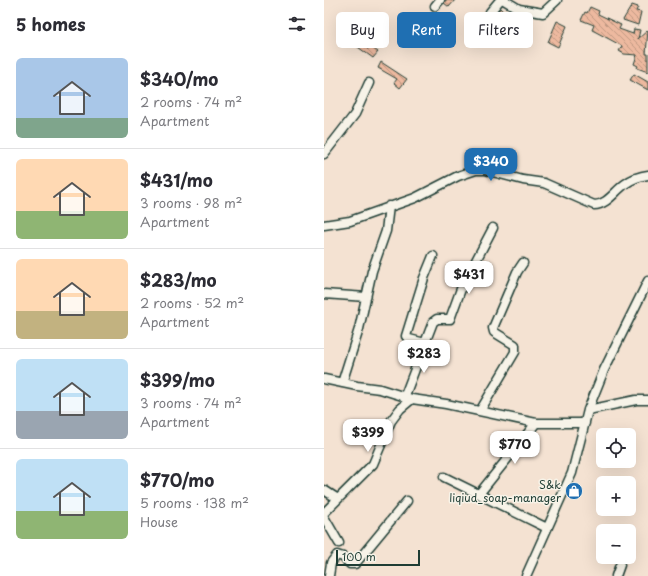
<!DOCTYPE html>
<meta charset="utf-8">
<style>
:root{--surface:#fff;--page:#f2f2f3;--text:#2b2b33;--muted:#7c7c81;--line:#e1e1e2;--accent:#1f6fb2}
body{margin:0;font-family:"Playpen Sans",sans-serif;background:var(--page);color:var(--text);height:100vh;display:flex;flex-direction:column;font-size:15px;white-space:nowrap}
*{box-sizing:border-box;margin:0}
p{font-size:13px;color:var(--muted)}
.icon{flex:none;width:22px;height:22px;fill:none;stroke:currentColor;stroke-width:2;stroke-linecap:round;stroke-linejoin:round}
.map{position:relative;flex:1;overflow:hidden}
.details{display:flex;flex-direction:column;background:var(--surface);width:324px}
.details>*{flex:none}
.banner{position:absolute;left:12px;top:12px;width:252px;height:36px;display:flex;gap:8px}
.controls{position:absolute;left:272px;top:428px;display:grid;gap:8px}
.controls a{display:grid;place-items:center;width:40px;height:40px;border-radius:6px;background:var(--surface);box-shadow:0 4px 16px #0002;font-size:20px}
.scale{position:absolute;left:12px;bottom:10px;width:84px;box-sizing:border-box;padding-left:4px;border:2px solid #1f3d34;border-top:0;font-size:11px;line-height:14px;white-space:nowrap;color:#1f3d34;-webkit-text-stroke:3px #f7f3e8;paint-order:stroke}
.price{position:absolute;translate:-50% -34px;padding:0 9px;border-radius:8px;background:#fff;color:#222;font-size:13px;line-height:26px;filter:drop-shadow(0 1px 2px #0008)}
.price::after{content:'';position:absolute;left:50%;top:24px;width:12px;height:9px;margin-left:-6px;background:inherit;clip-path:polygon(0 0,100% 0,50% 100%)}
.price.on{background:var(--accent);color:#fff}
ul{padding:0;list-style:none}
li{display:flex;align-items:center;gap:12px;height:100px;padding:0 16px}
li+li{border-top:1px solid var(--line)}
li span{display:grid;place-items:center;flex:none;width:112px;height:80px;border-radius:6px;color:#555}
li>.icon{margin-inline-start:auto}
span .icon{width:48px;height:48px;fill:#fffc;stroke-width:1}
li b{font-size:17px}
h2{display:flex;justify-content:space-between;align-items:center;height:48px;padding:0 16px;font-size:17px}
.pill{padding:0 14px;border-radius:6px;background:var(--surface);box-shadow:0 4px 16px #0002;font-size:14px;line-height:36px}
.pill.on{background:var(--accent);color:#fff}
main{display:flex;flex:1;min-height:0}
.map>svg:first-child{display:block}
.building{fill:url(#building-back-hatch);stroke:#1f3d34}
.lines{fill:none;stroke-linecap:round;stroke-linejoin:round}
.minor-casing{stroke:#1f3d34;stroke-width:11}
.minor{stroke:#f7f3e8;stroke-width:8}
.labels{text-anchor:middle;stroke-width:3;stroke-linejoin:round;paint-order:stroke}
.poi-label{font-size:11px;fill:#1f3d34;stroke:#f7f3e8;text-anchor:end}
</style>
<main>
<section class="details">
<h2>5 homes<svg class="icon" aria-label="filters" viewBox="0 0 24 24"><path d="M4 7h16M4 17h16"/><circle cx="9" cy="7" r="2"/><circle cx="15" cy="17" r="2"/></svg></h2>
<ul>
<li><span style="background:linear-gradient(#a9c7e8 75%,#7fa58c 0)"><svg class="icon" aria-label="home" viewBox="0 0 24 24"><path d="M3 11l9-7 9 7M6 9v11h12V9"/></svg></span><div><b>$340/mo</b><p>2 rooms · 74 m²</p><p>Apartment</p></div></li>
<li><span style="background:linear-gradient(#ffd9b3 65%,#8fb573 0)"><svg class="icon" aria-label="home" viewBox="0 0 24 24"><path d="M3 11l9-7 9 7M6 9v11h12V9"/></svg></span><div><b>$431/mo</b><p>3 rooms · 98 m²</p><p>Apartment</p></div></li>
<li><span style="background:linear-gradient(#ffd9b3 65%,#c2b280 0)"><svg class="icon" aria-label="home" viewBox="0 0 24 24"><path d="M3 11l9-7 9 7M6 9v11h12V9"/></svg></span><div><b>$283/mo</b><p>2 rooms · 52 m²</p><p>Apartment</p></div></li>
<li><span style="background:linear-gradient(#bfe0f5 65%,#9aa5b1 0)"><svg class="icon" aria-label="home" viewBox="0 0 24 24"><path d="M3 11l9-7 9 7M6 9v11h12V9"/></svg></span><div><b>$399/mo</b><p>3 rooms · 74 m²</p><p>Apartment</p></div></li>
<li><span style="background:linear-gradient(#bfe0f5 65%,#8fb573 0)"><svg class="icon" aria-label="home" viewBox="0 0 24 24"><path d="M3 11l9-7 9 7M6 9v11h12V9"/></svg></span><div><b>$770/mo</b><p>5 rooms · 138 m²</p><p>House</p></div></li>
</ul>
</section>
<div class="map">
<svg width="324" height="576" viewBox="0 0 324 576">
<defs>
<pattern id="building-back-hatch" width="6" height="6" patternUnits="userSpaceOnUse"><rect width="6" height="6" fill="#edb99f"/><path d="M-1 5l2 2M0 0l6 6M5-1l2 2" fill="none" stroke="#bf9882"/></pattern>
</defs>
<rect width="100%" height="100%" fill="#f4e2d2"/>
<filter id="ink" filterUnits="userSpaceOnUse"><feTurbulence type="fractalNoise" baseFrequency=".025" numOctaves="2"/><feDisplacementMap in="SourceGraphic" scale="8" xChannelSelector="R" yChannelSelector="G"/><feConvolveMatrix kernelMatrix="1 2 1 2 8 2 1 2 1" color-interpolation-filters="sRGB"/></filter>
<g filter="url(#ink)">
<!-- building -->
<path class="building" d="M 121,0 L 131,0 L 125,7 L 120,3 Z
M 308,5 L 314,7 L 312,11 L 317,12 L 314,25 L 299,20 Z
M 266,7 L 275,11 L 274,14 L 297,25 L 295,29 L 309,34 L 310,29 L 316,30 L 314,39 L 324,30 L 322,54 L 324,54 L 324,72 L 313,68 L 314,66 L 310,64 L 313,55 L 300,54 L 295,51 L 298,46 L 272,32 L 268,30 L 270,25 L 257,20 L 261,12 L 263,13 Z
M 176,8 L 191,24 L 185,30 L 171,15 Z
M 233,21 L 243,26 L 234,47 L 224,42 Z
M 34,42 L 44,49 L 46,46 L 54,52 L 49,58 L 31,45 Z
M 57,62 L 83,79 L 76,88 L 70,83 L 73,79 L 54,68 Z
M 310,74 L 324,82 L 324,90 L 306,80 Z"/>
<g class="lines">
<defs>
<path id="minor" d="M 180,0 L 195,9 L 219,13 L 233,0
M 111,6 L 116,0
M 166,12 L 176,0
M 0,154 L 31,114 L 45,83
M 0,225 L 26,221 L 91,198 L 134,176 L 152,170 L 161,170 L 199,180 L 220,183 L 270,205 C 283,205 291,191 301,184 C 308,179 315,176 324,175
M 0,294 L 42,297
M 101,343 L 85,339 L 82,336 L 100,278 L 109,256
M 0,379 L 33,386 L 56,389 L 88,399 L 122,404 L 212,423 L 261,423
M 18,383 L 35,329 L 48,271 L 62,231 L 65,206
M 80,398 L 109,322 L 113,319 L 126,319 L 137,289 L 169,228
M 264,410 L 312,400 L 324,400
M 156,411 L 191,352 L 191,345 L 170,332 L 169,328 L 193,272 L 199,263
M 120,477 L 223,528
M 0,490 L 14,499
M 155,494 L 212,423
M 0,513 L 49,464 L 67,421 L 76,409 L 88,399
M 0,517 L 15,543
M 5,576 L 7,563 L 13,555 L 19,557 L 26,564 L 31,564 L 83,501
M 202,576 L 248,473 L 264,410 L 280,370 L 324,281
M 292,576 L 296,565"/>
</defs>
<!-- minor casing -->
<use href="#minor" class="minor-casing"/>
<!-- minor -->
<use href="#minor" class="minor"/>
</g>
</g>
<!-- icons -->
<defs>
<symbol id="shop-disc" viewBox="-11 -11 22 22"><circle r="9.5" fill="#1f6fb2" stroke="#f7f3e8"/><path d="M-5-2.5h2.3a2.7 3.5 0 0 1 5.4 0H5L5.5 6h-11ZM-1.5-2.5h3a1.5 2.3 0 0 0-3 0Z" fill="#fff"/></symbol>
</defs>
<g fill-rule="evenodd">
<use href="#shop-disc" x="240" y="481" width="20" height="20"/>
</g>
<g class="labels">
<!-- poi labels -->
<g class="poi-label">
<text x="237" y="489">S&amp;k<tspan x="237" dy="13">liqiud_soap-manager</tspan></text>
</g>
</g>
</svg>
<div class="controls">
<a><svg class="icon" aria-label="locate" viewBox="0 0 24 24"><circle cx="12" cy="12" r="6"/><path d="M12 2v4M12 18v4M2 12h4M18 12h4"/></svg></a>
<a>+</a>
<a>−</a>
</div>
<div class="scale">100 m</div>
<b class="price on" style="left:167px;top:182px">$340</b>
<b class="price" style="left:145px;top:295px">$431</b>
<b class="price" style="left:100px;top:374px">$283</b>
<b class="price" style="left:44px;top:453px">$399</b>
<b class="price" style="left:191px;top:465px">$770</b>
<div class="banner">
<a class="pill">Buy</a>
<a class="pill on">Rent</a>
<a class="pill">Filters</a>
</div>
</div>
</main>
